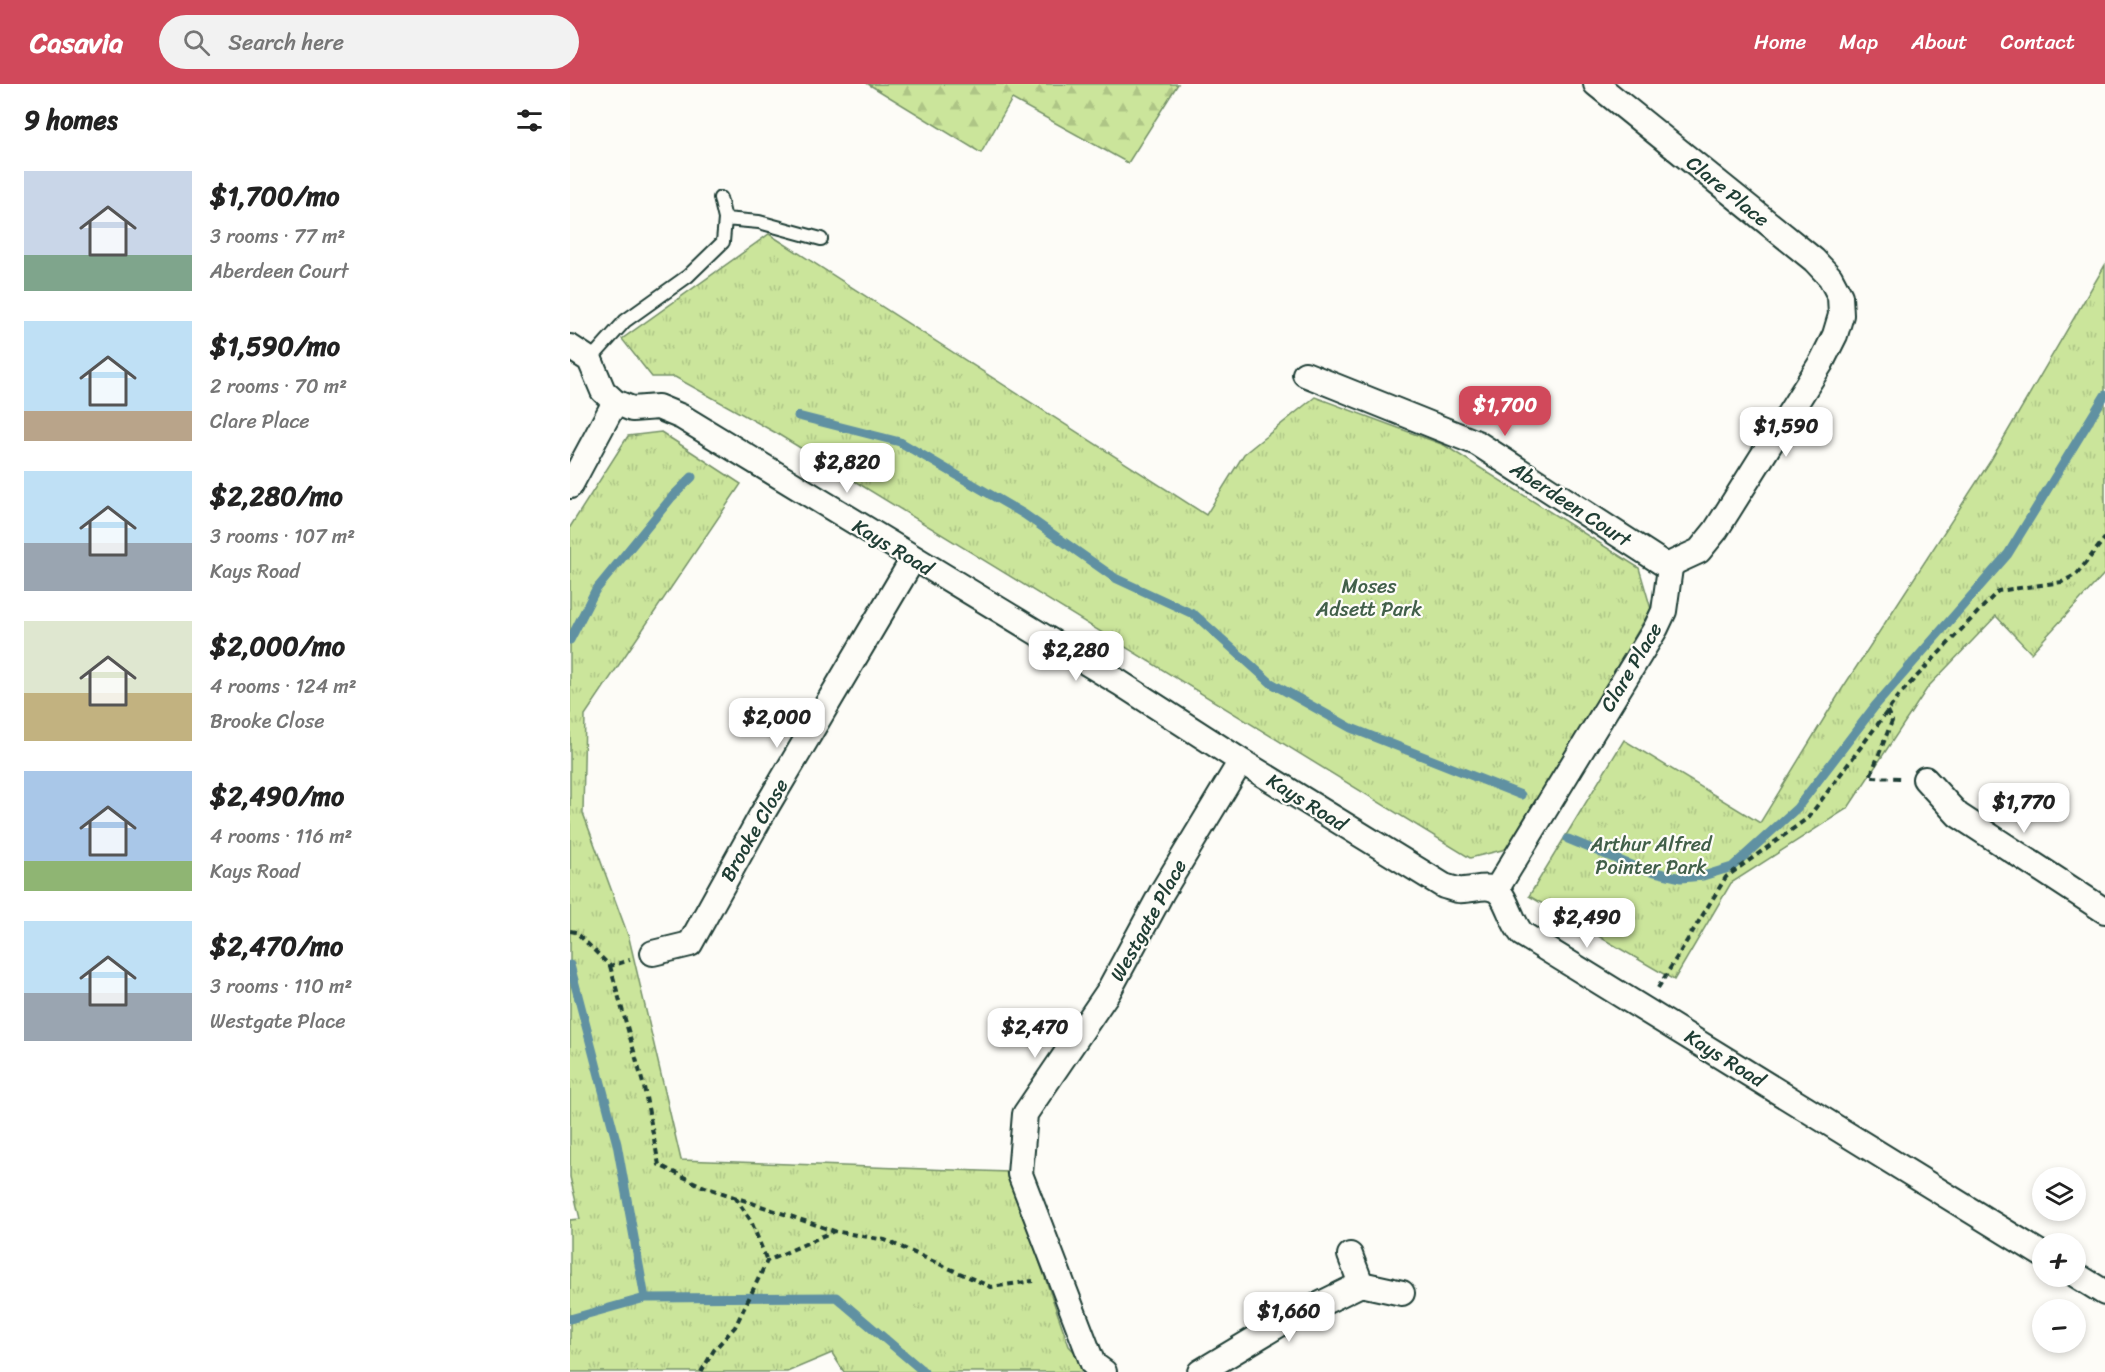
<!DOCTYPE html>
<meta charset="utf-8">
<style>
:root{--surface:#fff;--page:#f2f2f2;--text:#222;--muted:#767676;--accent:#d1495b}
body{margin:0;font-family:Sriracha,sans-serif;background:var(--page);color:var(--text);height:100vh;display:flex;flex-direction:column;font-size:22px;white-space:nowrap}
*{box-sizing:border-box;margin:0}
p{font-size:20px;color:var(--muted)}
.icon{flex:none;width:33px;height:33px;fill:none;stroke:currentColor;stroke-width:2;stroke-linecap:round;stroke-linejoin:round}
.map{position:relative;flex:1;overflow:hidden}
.side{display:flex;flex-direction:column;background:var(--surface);width:570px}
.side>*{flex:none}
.controls{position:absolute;left:1462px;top:1083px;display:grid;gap:12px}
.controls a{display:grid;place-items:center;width:54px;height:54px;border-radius:50%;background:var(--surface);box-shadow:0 3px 9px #0003;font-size:30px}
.price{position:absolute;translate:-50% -51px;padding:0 14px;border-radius:12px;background:#fff;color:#222;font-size:20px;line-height:39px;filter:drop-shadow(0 2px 3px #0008)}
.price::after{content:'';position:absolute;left:50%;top:36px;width:18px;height:14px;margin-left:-9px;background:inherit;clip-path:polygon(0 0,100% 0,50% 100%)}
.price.on{background:var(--accent);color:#fff}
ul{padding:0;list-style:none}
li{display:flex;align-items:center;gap:18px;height:150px;padding:0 24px}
li span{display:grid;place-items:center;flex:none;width:168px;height:120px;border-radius:0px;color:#555}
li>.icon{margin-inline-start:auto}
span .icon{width:72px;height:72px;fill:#fffc;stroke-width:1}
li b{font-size:26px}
h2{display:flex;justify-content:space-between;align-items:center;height:72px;padding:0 24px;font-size:26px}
header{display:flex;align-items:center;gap:36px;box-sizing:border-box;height:84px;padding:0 30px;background:var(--accent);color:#fff}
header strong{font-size:28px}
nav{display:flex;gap:33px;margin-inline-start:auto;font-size:21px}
.search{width:420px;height:54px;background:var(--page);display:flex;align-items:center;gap:15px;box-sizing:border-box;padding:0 21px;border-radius:33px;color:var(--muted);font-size:22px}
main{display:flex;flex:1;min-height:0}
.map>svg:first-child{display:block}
.forest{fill:url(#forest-firs);stroke:#759168;stroke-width:1.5}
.park{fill:url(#park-tufts);stroke:#759168;stroke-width:1.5}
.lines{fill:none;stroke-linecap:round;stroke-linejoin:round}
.stream{stroke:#6091a2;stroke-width:9}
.lane-casing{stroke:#1f3d34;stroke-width:16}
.street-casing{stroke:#1f3d34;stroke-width:28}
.path{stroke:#1f3d34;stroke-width:4;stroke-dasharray:6 4.5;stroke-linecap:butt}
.lane{stroke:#fdfcf7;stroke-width:12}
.street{stroke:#fdfcf7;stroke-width:24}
.labels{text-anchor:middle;stroke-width:4.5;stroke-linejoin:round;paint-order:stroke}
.street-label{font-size:20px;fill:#1f3d34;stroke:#fdfcf7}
.park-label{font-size:20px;fill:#415f49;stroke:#fdfcf7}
</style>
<header>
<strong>Casavia</strong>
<div class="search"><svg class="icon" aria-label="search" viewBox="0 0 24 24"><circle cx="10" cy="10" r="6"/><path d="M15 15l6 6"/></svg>Search here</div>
<nav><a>Home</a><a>Map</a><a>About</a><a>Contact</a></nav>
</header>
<main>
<section class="side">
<h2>9 homes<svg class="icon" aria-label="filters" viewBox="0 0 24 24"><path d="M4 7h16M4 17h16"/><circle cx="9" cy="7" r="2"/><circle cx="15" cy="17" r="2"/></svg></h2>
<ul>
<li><span style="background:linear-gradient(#c9d6e8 70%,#7fa58c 0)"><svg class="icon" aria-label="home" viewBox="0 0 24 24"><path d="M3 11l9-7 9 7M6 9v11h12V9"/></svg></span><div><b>$1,700/mo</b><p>3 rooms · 77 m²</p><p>Aberdeen Court</p></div></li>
<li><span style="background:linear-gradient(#bfe0f5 75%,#b9a48a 0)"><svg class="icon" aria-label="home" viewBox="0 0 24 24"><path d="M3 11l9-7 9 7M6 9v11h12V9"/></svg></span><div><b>$1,590/mo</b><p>2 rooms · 70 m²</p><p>Clare Place</p></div></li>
<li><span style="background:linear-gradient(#bfe0f5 60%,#9aa5b1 0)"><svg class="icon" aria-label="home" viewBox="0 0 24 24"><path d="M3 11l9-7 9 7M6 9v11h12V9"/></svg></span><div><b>$2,280/mo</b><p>3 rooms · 107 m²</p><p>Kays Road</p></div></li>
<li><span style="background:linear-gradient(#dfe7d0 60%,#c2b280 0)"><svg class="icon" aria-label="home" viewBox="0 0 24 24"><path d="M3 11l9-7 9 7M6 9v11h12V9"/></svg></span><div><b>$2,000/mo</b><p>4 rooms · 124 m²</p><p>Brooke Close</p></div></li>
<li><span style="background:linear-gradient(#a9c7e8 75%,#8fb573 0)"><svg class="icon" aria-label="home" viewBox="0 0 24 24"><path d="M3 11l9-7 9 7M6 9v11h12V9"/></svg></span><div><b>$2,490/mo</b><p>4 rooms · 116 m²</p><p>Kays Road</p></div></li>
<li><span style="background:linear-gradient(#bfe0f5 60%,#9aa5b1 0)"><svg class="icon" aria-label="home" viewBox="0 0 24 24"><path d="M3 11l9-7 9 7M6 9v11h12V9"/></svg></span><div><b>$2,470/mo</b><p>3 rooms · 110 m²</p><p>Westgate Place</p></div></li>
</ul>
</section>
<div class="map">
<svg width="1535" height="1288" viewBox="0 0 1535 1288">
<defs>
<pattern id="forest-firs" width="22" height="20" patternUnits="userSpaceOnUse" patternTransform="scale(1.5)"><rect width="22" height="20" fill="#cbe59b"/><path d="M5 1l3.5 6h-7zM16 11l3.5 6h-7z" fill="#aec586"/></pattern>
<pattern id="park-tufts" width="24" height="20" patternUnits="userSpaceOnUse" patternTransform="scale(1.5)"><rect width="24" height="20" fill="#cbe59b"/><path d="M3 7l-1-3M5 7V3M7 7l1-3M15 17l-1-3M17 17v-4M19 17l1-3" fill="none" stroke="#aec586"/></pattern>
</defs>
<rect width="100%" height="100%" fill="#fdfcf7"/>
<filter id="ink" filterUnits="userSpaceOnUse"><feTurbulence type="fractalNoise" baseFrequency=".0167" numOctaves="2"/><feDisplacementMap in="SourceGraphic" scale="12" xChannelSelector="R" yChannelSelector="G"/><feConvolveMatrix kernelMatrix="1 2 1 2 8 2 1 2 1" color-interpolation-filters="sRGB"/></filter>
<g filter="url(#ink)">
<!-- forest -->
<path class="forest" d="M 298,0 L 608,0 L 558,79 L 442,15 L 411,69 Z"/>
<!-- park -->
<path class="park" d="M 199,150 L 636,431 L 674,370 L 745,313 L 874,361 L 1069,484 L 1081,525 L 940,764 L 900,774 L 206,349 L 105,293 L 82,293 L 52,255 Z
M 1535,181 L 1535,489 L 1461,569 L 1426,532 L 1358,603 L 1278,724 L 1161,799 L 1104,896 L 959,812 L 1054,656 L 1190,739 L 1272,605 L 1421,376 Z
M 91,348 L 171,400 L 15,631 L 13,729 L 59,854 L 111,1076 L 438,1088 L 499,1262 L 523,1288 L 274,1288 L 262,1269 L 217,1288 L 0,1288 L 0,1136 L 10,1135 L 0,1093 L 0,443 L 58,352 Z"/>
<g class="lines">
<!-- stream -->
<path class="stream" d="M 228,332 L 330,358 L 454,430 L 545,494 L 625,531 L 701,599 L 781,644 L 951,711
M 0,556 L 25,507 L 102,413 L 122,393
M 998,755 L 1068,784 L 1111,794 L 1133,792 L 1162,783 L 1227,724 L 1305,622 L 1438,470 L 1535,311
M 0,881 L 47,1060 L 75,1214
M 0,1235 L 75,1214 L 266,1213 L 354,1288"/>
<defs>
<path id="lane" d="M 155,135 L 189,138 L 251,155
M 20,276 L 55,237 L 118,192 L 153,158 L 155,135 L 150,114"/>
<path id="street" d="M 0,263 L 20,276 L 33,307 L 45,318 L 62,325 L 88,323 L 112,333 L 550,599 L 671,677 L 874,802 C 878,803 883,805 888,806 C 902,808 922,796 932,812 C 940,825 942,838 952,850 L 1473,1171
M 735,290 L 907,359 L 1100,484
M 0,402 L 45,318
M 1355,695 L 1388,731 L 1535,827
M 926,806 L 1086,544 L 1094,527 L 1100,484 L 1105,478 L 1129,467 L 1146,446 L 1251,279 L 1265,251 L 1271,231 L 1270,212 L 1260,193 L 1244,176 L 1026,0
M 83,869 L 120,860 L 191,732 L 343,475
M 780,1171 L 791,1200 L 832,1209
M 1506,1191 L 1535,1209
M 534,1288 L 523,1280 L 450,1090 L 455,1030 L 538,908 L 592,808 L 671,677
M 630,1288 L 710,1240 L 791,1200"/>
</defs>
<!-- lane casing -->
<use href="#lane" class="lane-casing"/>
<!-- street casing -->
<use href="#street" class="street-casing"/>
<!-- path -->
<path class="path" d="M 1317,627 L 1322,637 L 1300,693 L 1330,694
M 0,847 L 6,848 L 40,882 L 60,876
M 40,882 L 74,1003 L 89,1081 L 132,1102 L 264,1147
M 1088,904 L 1156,793 L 1238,734 L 1331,609 L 1428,507 L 1492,498 L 1507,490 L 1535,454
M 165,1113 L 181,1137 L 197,1177
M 131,1288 L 144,1266 L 165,1243 L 197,1177 L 264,1147 L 315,1156 L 421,1203 L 463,1197"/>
<!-- lane -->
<use href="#lane" class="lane"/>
<!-- street -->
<use href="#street" class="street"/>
</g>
</g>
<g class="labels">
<!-- street labels -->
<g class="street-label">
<text transform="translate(1158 107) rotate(39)" y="7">Clare Place</text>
<text transform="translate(1001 420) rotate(33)" y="7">Aberdeen Court</text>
<text transform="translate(323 463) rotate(31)" y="7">Kays Road</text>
<text transform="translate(1061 583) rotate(-59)" y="7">Clare Place</text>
<text transform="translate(737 718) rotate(32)" y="7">Kays Road</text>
<text transform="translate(184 746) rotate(-60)" y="7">Brooke Close</text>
<text transform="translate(578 836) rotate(-61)" y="7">Westgate Place</text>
<text transform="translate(1155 974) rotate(32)" y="7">Kays Road</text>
</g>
<!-- park labels -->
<g class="park-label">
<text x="799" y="509">Moses<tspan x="799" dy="23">Adsett Park</tspan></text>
<text x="1081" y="767">Arthur Alfred<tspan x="1081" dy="23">Pointer Park</tspan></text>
</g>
</g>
</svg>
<div class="controls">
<a><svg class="icon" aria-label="layers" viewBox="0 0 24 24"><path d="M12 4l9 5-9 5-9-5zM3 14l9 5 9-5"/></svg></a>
<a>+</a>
<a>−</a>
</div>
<b class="price on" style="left:935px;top:353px">$1,700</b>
<b class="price" style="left:1216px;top:374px">$1,590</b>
<b class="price" style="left:277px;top:410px">$2,820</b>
<b class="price" style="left:506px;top:598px">$2,280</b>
<b class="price" style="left:207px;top:665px">$2,000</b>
<b class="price" style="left:1454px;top:750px">$1,770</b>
<b class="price" style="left:1017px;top:865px">$2,490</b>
<b class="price" style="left:465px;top:975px">$2,470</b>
<b class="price" style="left:719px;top:1259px">$1,660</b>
</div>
</main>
